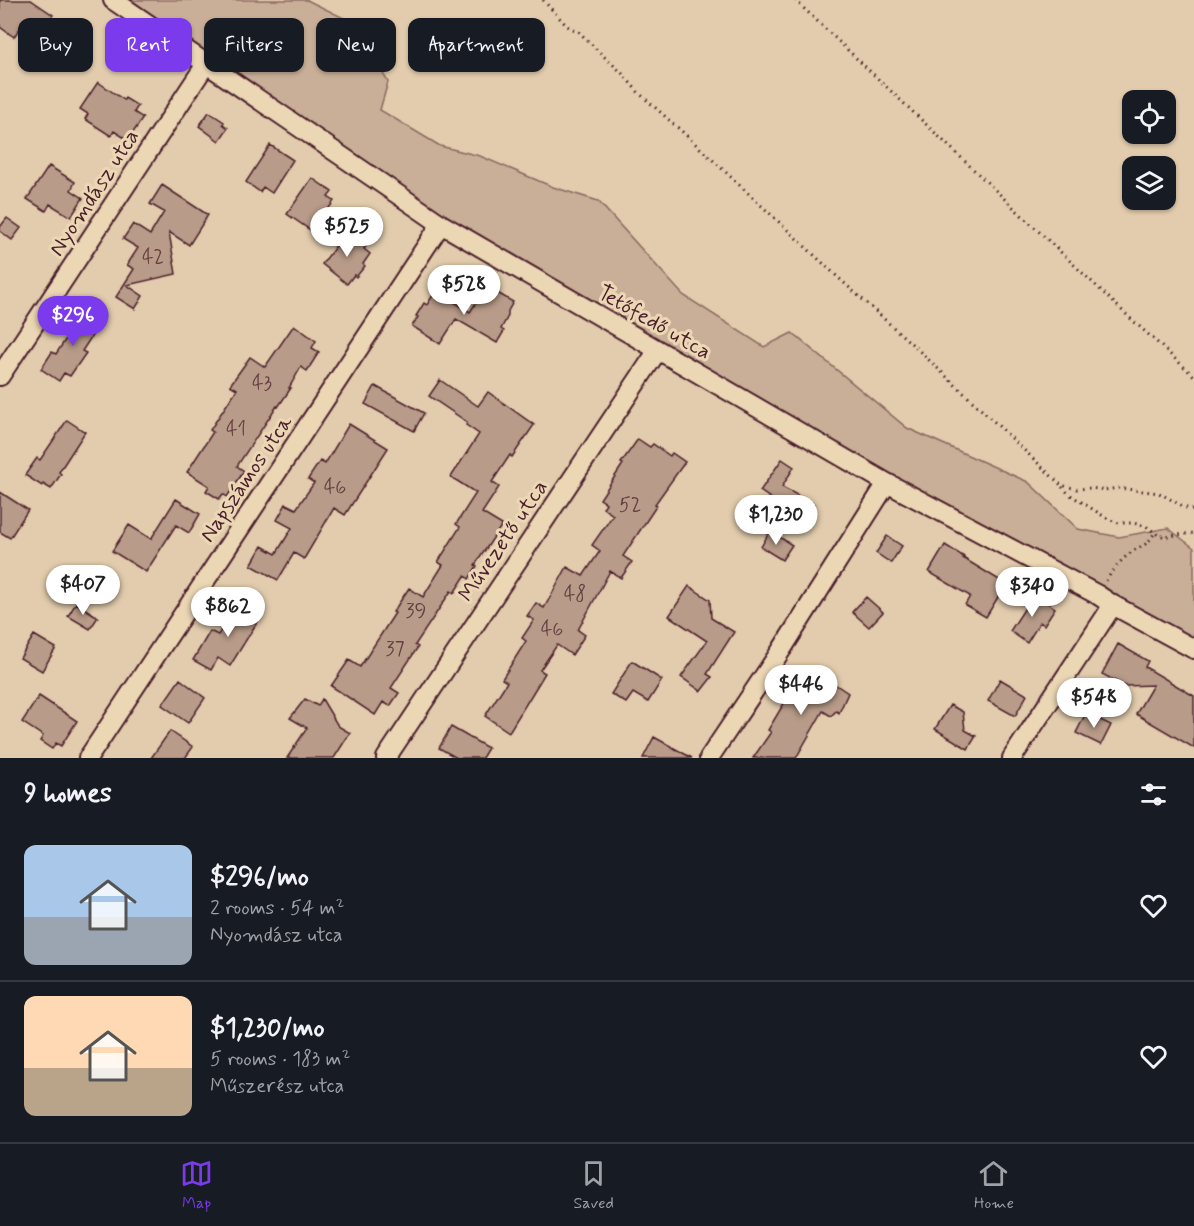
<!DOCTYPE html>
<meta charset="utf-8">
<style>
:root{--surface:#171b24;--page:#20242c;--text:#f1f3f6;--muted:#9ea1a6;--line:#363941;--accent:#7c3aed}
body{margin:0;font-family:Mynerve,sans-serif;background:var(--page);color:var(--text);height:100vh;display:flex;flex-direction:column;font-size:22px;white-space:nowrap}
*{box-sizing:border-box;margin:0}
p{font-size:20px;color:var(--muted)}
.icon{flex:none;width:33px;height:33px;fill:none;stroke:currentColor;stroke-width:2;stroke-linecap:round;stroke-linejoin:round}
.map{position:relative;height:758px;overflow:hidden}
.details{display:flex;flex-direction:column;background:var(--surface);flex:1}
.details>*{flex:none}
.hud{position:absolute;left:18px;top:18px;width:600px;height:54px;display:flex;gap:12px}
.buttons{position:absolute;left:1122px;top:90px;display:grid;gap:12px}
.buttons a{display:grid;place-items:center;width:54px;height:54px;border-radius:12px;background:var(--surface);box-shadow:0 2px 4px #0004;font-size:30px}
.price{position:absolute;translate:-50% -51px;padding:0 14px;border-radius:21px;background:#fff;color:#222;font-size:20px;line-height:39px;filter:drop-shadow(0 2px 3px #0008)}
.price::after{content:'';position:absolute;left:50%;top:36px;width:18px;height:14px;margin-left:-9px;background:inherit;clip-path:polygon(0 0,100% 0,50% 100%)}
.price.selected{background:var(--accent);color:#fff}
ul{padding:0;list-style:none}
li{display:flex;align-items:center;gap:18px;height:150px;padding:0 24px}
li+li{border-top:2px solid var(--line)}
li span{display:grid;place-items:center;flex:none;width:168px;height:120px;border-radius:12px;color:#555}
li>.icon{margin-inline-start:auto}
span .icon{width:72px;height:72px;fill:#fffc;stroke-width:1}
li b{font-size:26px}
h2{display:flex;justify-content:space-between;align-items:center;height:72px;padding:0 24px;font-size:26px}
.chip{padding:0 21px;border-radius:12px;background:var(--surface);box-shadow:0 2px 4px #0004;font-size:21px;line-height:54px}
.chip.selected{background:var(--accent);color:#fff}
.tabs{display:flex;justify-content:space-around;align-items:center;height:84px;border-top:2px solid var(--line);background:var(--surface);font-size:16px;color:var(--muted)}
.tabs a{display:grid;justify-items:center;gap:3px}
.tabs .selected{color:var(--accent)}
.map>svg:first-child{display:block}
.grass{fill:#c9af97;stroke:#8a6761;stroke-width:1.5}
.building{fill:#b89b88;stroke:#4a1f2b;stroke-width:1.5}
.lines{fill:none;stroke-linecap:round;stroke-linejoin:round}
.minor-casing{stroke:#4a1f2b;stroke-width:22}
.path{stroke:#4a1f2b;stroke-width:3;stroke-dasharray:1.5 4.5;stroke-linecap:butt}
.minor{stroke:#ecd7b5;stroke-width:18}
.labels{text-anchor:middle;stroke-width:6;stroke-linejoin:round;paint-order:stroke}
.number-label{font-size:20px;fill:#663e42}
.street-label{font-size:22px;fill:#4a1f2b;stroke:#ecd7b5}
</style>
<div class="map">
<svg width="1194" height="758" viewBox="0 0 1194 758">
<rect width="100%" height="100%" fill="#e2ccad"/>
<filter id="ink" filterUnits="userSpaceOnUse"><feTurbulence type="fractalNoise" baseFrequency=".0167" numOctaves="2"/><feDisplacementMap in="SourceGraphic" scale="12" xChannelSelector="R" yChannelSelector="G"/><feConvolveMatrix kernelMatrix="1 2 1 2 8 2 1 2 1" color-interpolation-filters="sRGB"/></filter>
<g filter="url(#ink)">
<!-- grass -->
<path class="grass" d="M 113,0 L 307,0 L 354,23 L 388,82 L 380,110 L 440,146 L 480,156 L 553,187 L 598,201 L 683,295 L 764,347 L 792,333 L 907,428 L 1028,482 L 1078,529 L 1119,537 L 1168,528 L 1194,548 L 1194,649 L 441,224 Z"/>
<!-- building -->
<path class="building" d="M 0,0 L 31,0 L 53,15 L 42,31 L 25,20 L 14,37 L 0,27 Z
M 98,82 L 124,100 L 125,98 L 138,106 L 134,112 L 143,118 L 128,140 L 114,131 L 111,136 L 85,119 L 88,114 L 80,109 Z
M 209,112 L 224,122 L 223,124 L 228,128 L 219,141 L 199,126 Z
M 270,145 L 293,160 L 272,193 L 263,187 L 260,192 L 246,182 Z
M 49,166 L 75,182 L 71,190 L 83,198 L 71,217 L 50,204 L 46,211 L 27,199 Z
M 312,178 L 332,192 L 328,197 L 334,201 L 327,211 L 330,213 L 322,225 L 319,223 L 313,232 L 287,214 Z
M 162,185 L 208,215 L 189,245 L 169,232 L 176,274 L 127,285 L 143,296 L 135,309 L 116,297 L 134,269 L 127,265 L 138,248 L 123,239 L 133,224 L 150,235 L 164,212 L 150,204 Z
M 7,218 L 21,228 L 12,240 L 0,231 L 0,227 Z
M 348,230 L 367,245 L 364,249 L 370,254 L 363,264 L 365,266 L 356,277 L 354,275 L 347,284 L 322,264 Z
M 489,288 L 513,302 L 508,311 L 508,316 L 501,329 L 504,331 L 497,343 L 456,319 L 440,344 L 412,326 L 418,317 L 416,316 L 424,303 L 427,305 L 433,295 L 439,299 L 442,294 L 470,312 L 481,295 L 484,297 Z
M 86,308 L 103,319 L 82,351 L 86,353 L 70,376 L 64,373 L 59,381 L 41,369 L 52,352 L 56,354 Z
M 294,325 L 316,341 L 312,348 L 319,352 L 307,371 L 301,367 L 289,388 L 291,388 L 278,407 L 277,406 L 237,466 L 244,471 L 227,497 L 223,494 L 219,499 L 206,491 L 209,486 L 187,472 L 213,432 L 210,430 L 237,389 L 230,385 L 250,357 L 265,367 Z
M 440,380 L 478,406 L 488,392 L 534,425 L 512,457 L 510,455 L 492,482 L 499,487 L 482,513 L 502,525 L 475,565 L 477,566 L 469,579 L 465,576 L 454,593 L 451,591 L 415,645 L 418,647 L 391,688 L 399,693 L 390,706 L 383,702 L 375,715 L 331,686 L 349,660 L 360,667 L 395,613 L 393,612 L 409,588 L 423,597 L 443,565 L 438,562 L 460,527 L 456,524 L 476,493 L 451,477 L 479,434 L 466,425 L 467,422 L 429,396 Z
M 375,386 L 424,413 L 414,431 L 365,404 Z
M 67,420 L 85,432 L 59,472 L 61,474 L 51,489 L 43,484 L 42,486 L 25,475 L 37,458 L 40,460 Z
M 349,424 L 388,448 L 345,515 L 334,508 L 304,559 L 294,553 L 278,580 L 251,565 L 262,546 L 276,554 L 292,528 L 277,520 L 286,504 L 296,509 L 314,483 L 308,479 L 320,461 L 325,464 Z
M 638,439 L 650,447 L 653,444 L 670,456 L 672,453 L 685,462 L 655,504 L 657,505 L 623,556 L 632,562 L 621,578 L 610,571 L 578,630 L 585,635 L 572,655 L 557,645 L 540,670 L 545,673 L 509,732 L 485,716 L 507,682 L 502,679 L 526,641 L 522,638 L 534,620 L 527,616 L 536,603 L 544,608 L 567,567 L 583,576 L 600,551 L 592,545 L 613,515 L 603,508 L 606,503 L 600,499 L 623,464 L 621,463 Z
M 782,459 L 794,467 L 782,487 L 814,504 L 804,521 L 760,491 Z
M 0,492 L 28,510 L 10,538 L 0,532 Z
M 176,499 L 200,514 L 189,533 L 176,525 L 146,572 L 112,551 L 129,525 L 151,539 Z
M 770,531 L 792,545 L 782,560 L 761,547 Z
M 887,536 L 902,546 L 891,563 L 876,553 Z
M 945,545 L 964,557 L 963,558 L 1006,584 L 986,617 L 965,605 L 970,596 L 929,572 Z
M 689,586 L 710,600 L 711,618 L 734,632 L 707,674 L 712,677 L 701,691 L 681,677 L 707,641 L 669,616 Z
M 1034,594 L 1055,608 L 1044,625 L 1040,622 L 1027,643 L 1010,631 Z
M 866,597 L 883,612 L 869,627 L 852,612 Z
M 237,602 L 261,616 L 230,666 L 218,658 L 211,670 L 193,660 L 210,631 L 218,635 Z
M 76,603 L 98,617 L 90,629 L 68,616 Z
M 34,635 L 56,648 L 42,671 L 20,658 Z
M 1118,644 L 1148,661 L 1145,667 L 1194,696 L 1194,748 L 1136,714 L 1153,685 L 1125,686 L 1102,674 Z
M 632,661 L 662,680 L 648,702 L 633,693 L 626,703 L 611,694 Z
M 814,670 L 848,693 L 839,713 L 836,711 L 831,716 L 823,711 L 796,758 L 753,758 L 771,732 L 768,730 L 789,695 L 782,691 L 789,679 L 802,687 Z
M 180,679 L 205,698 L 188,723 L 162,705 Z
M 1000,679 L 1027,695 L 1015,716 L 988,701 Z
M 39,696 L 77,721 L 61,746 L 56,743 L 52,749 L 40,741 L 43,736 L 22,722 Z
M 305,699 L 318,706 L 322,699 L 338,726 L 350,733 L 334,758 L 287,758 L 307,728 L 290,718 Z
M 950,705 L 963,712 L 965,730 L 976,736 L 968,749 L 935,729 Z
M 1086,713 L 1111,725 L 1101,745 L 1076,733 Z
M 451,727 L 488,748 L 482,758 L 457,758 L 439,748 Z
M 170,731 L 193,747 L 185,758 L 151,758 Z
M 654,737 L 692,758 L 643,758 Z"/>
<g class="lines">
<defs>
<path id="minor" d="M 113,0 L 441,224 L 887,483 L 1098,595 L 1113,605 L 1194,649
M 0,376 L 206,64
M 88,758 L 441,224
M 386,758 L 658,350
M 709,758 L 782,649 L 887,483
M 1012,758 L 1113,605"/>
</defs>
<!-- minor casing -->
<use href="#minor" class="minor-casing"/>
<!-- path -->
<path class="path" d="M 543,0 L 567,26 L 579,32 L 598,51 L 621,72 L 639,93 L 686,135 L 843,282 L 912,344 L 1061,485 L 1077,489 L 1091,488 L 1104,490 L 1118,488 L 1159,493 L 1190,510 L 1194,510
M 795,0 L 1129,317 L 1194,376
M 1062,487 L 1069,494 L 1108,519 L 1119,523 L 1133,523 L 1146,526 L 1158,535 L 1167,537 L 1176,535 L 1194,533
M 1106,581 C 1112,571 1120,561 1129,554 C 1142,544 1146,548 1155,532"/>
<!-- minor -->
<use href="#minor" class="minor"/>
</g>
</g>
<g class="labels">
<!-- number labels -->
<g class="number-label">
<text x="153" y="263">42</text>
<text x="262" y="389">43</text>
<text x="236" y="435">41</text>
<text x="335" y="493">46</text>
<text x="630" y="511">52</text>
<text x="575" y="600">48</text>
<text x="416" y="617">39</text>
<text x="552" y="635">46</text>
<text x="395" y="655">37</text>
</g>
<!-- street labels -->
<g class="street-label">
<text transform="translate(93 192) rotate(-57)" y="8">Nyomdász utca</text>
<text transform="translate(655 321) rotate(30)" y="8">Tetőfedő utca</text>
<text transform="translate(245 478) rotate(-56)" y="8">Napszámos utca</text>
<text transform="translate(502 540) rotate(-56)" y="8">Művezető utca</text>
</g>
</g>
</svg>
<div class="buttons">
<a><svg class="icon" aria-label="locate" viewBox="0 0 24 24"><circle cx="12" cy="12" r="6"/><path d="M12 2v4M12 18v4M2 12h4M18 12h4"/></svg></a>
<a><svg class="icon" aria-label="layers" viewBox="0 0 24 24"><path d="M12 4l9 5-9 5-9-5zM3 14l9 5 9-5"/></svg></a>
</div>
<b class="price" style="left:347px;top:258px">$525</b>
<b class="price" style="left:464px;top:316px">$528</b>
<b class="price selected" style="left:73px;top:347px">$296</b>
<b class="price" style="left:776px;top:546px">$1,230</b>
<b class="price" style="left:83px;top:616px">$407</b>
<b class="price" style="left:1032px;top:618px">$340</b>
<b class="price" style="left:228px;top:638px">$862</b>
<b class="price" style="left:801px;top:716px">$446</b>
<b class="price" style="left:1094px;top:729px">$548</b>
<div class="hud">
<a class="chip">Buy</a>
<a class="chip selected">Rent</a>
<a class="chip">Filters</a>
<a class="chip">New</a>
<a class="chip">Apartment</a>
</div>
</div>
<section class="details">
<h2>9 homes<svg class="icon" aria-label="filters" viewBox="0 0 24 24"><path d="M4 7h16M4 17h16"/><circle cx="9" cy="7" r="2"/><circle cx="15" cy="17" r="2"/></svg></h2>
<ul>
<li><span style="background:linear-gradient(#a9c7e8 60%,#9aa5b1 0)"><svg class="icon" aria-label="home" viewBox="0 0 24 24"><path d="M3 11l9-7 9 7M6 9v11h12V9"/></svg></span><div><b>$296/mo</b><p>2 rooms · 54 m²</p><p>Nyomdász utca</p></div><svg class="icon" aria-label="heart" viewBox="0 0 24 24"><path d="M12 20l-8-8c-3-5 5-10 8-4 3-6 11-1 8 4z"/></svg></li>
<li><span style="background:linear-gradient(#ffd9b3 60%,#b9a48a 0)"><svg class="icon" aria-label="home" viewBox="0 0 24 24"><path d="M3 11l9-7 9 7M6 9v11h12V9"/></svg></span><div><b>$1,230/mo</b><p>5 rooms · 183 m²</p><p>Műszerész utca</p></div><svg class="icon" aria-label="heart" viewBox="0 0 24 24"><path d="M12 20l-8-8c-3-5 5-10 8-4 3-6 11-1 8 4z"/></svg></li>
</ul>
</section>
<nav class="tabs">
<a class="selected"><svg class="icon" aria-label="map" viewBox="0 0 24 24"><path d="M3 6l6-2 6 2 6-2v14l-6 2-6-2-6 2zM9 4v14M15 6v14"/></svg>Map</a>
<a><svg class="icon" aria-label="saved" viewBox="0 0 24 24"><path d="M7 4h10v16l-5-4-5 4z"/></svg>Saved</a>
<a><svg class="icon" aria-label="home" viewBox="0 0 24 24"><path d="M3 11l9-7 9 7M6 9v11h12V9"/></svg>Home</a>
</nav>
